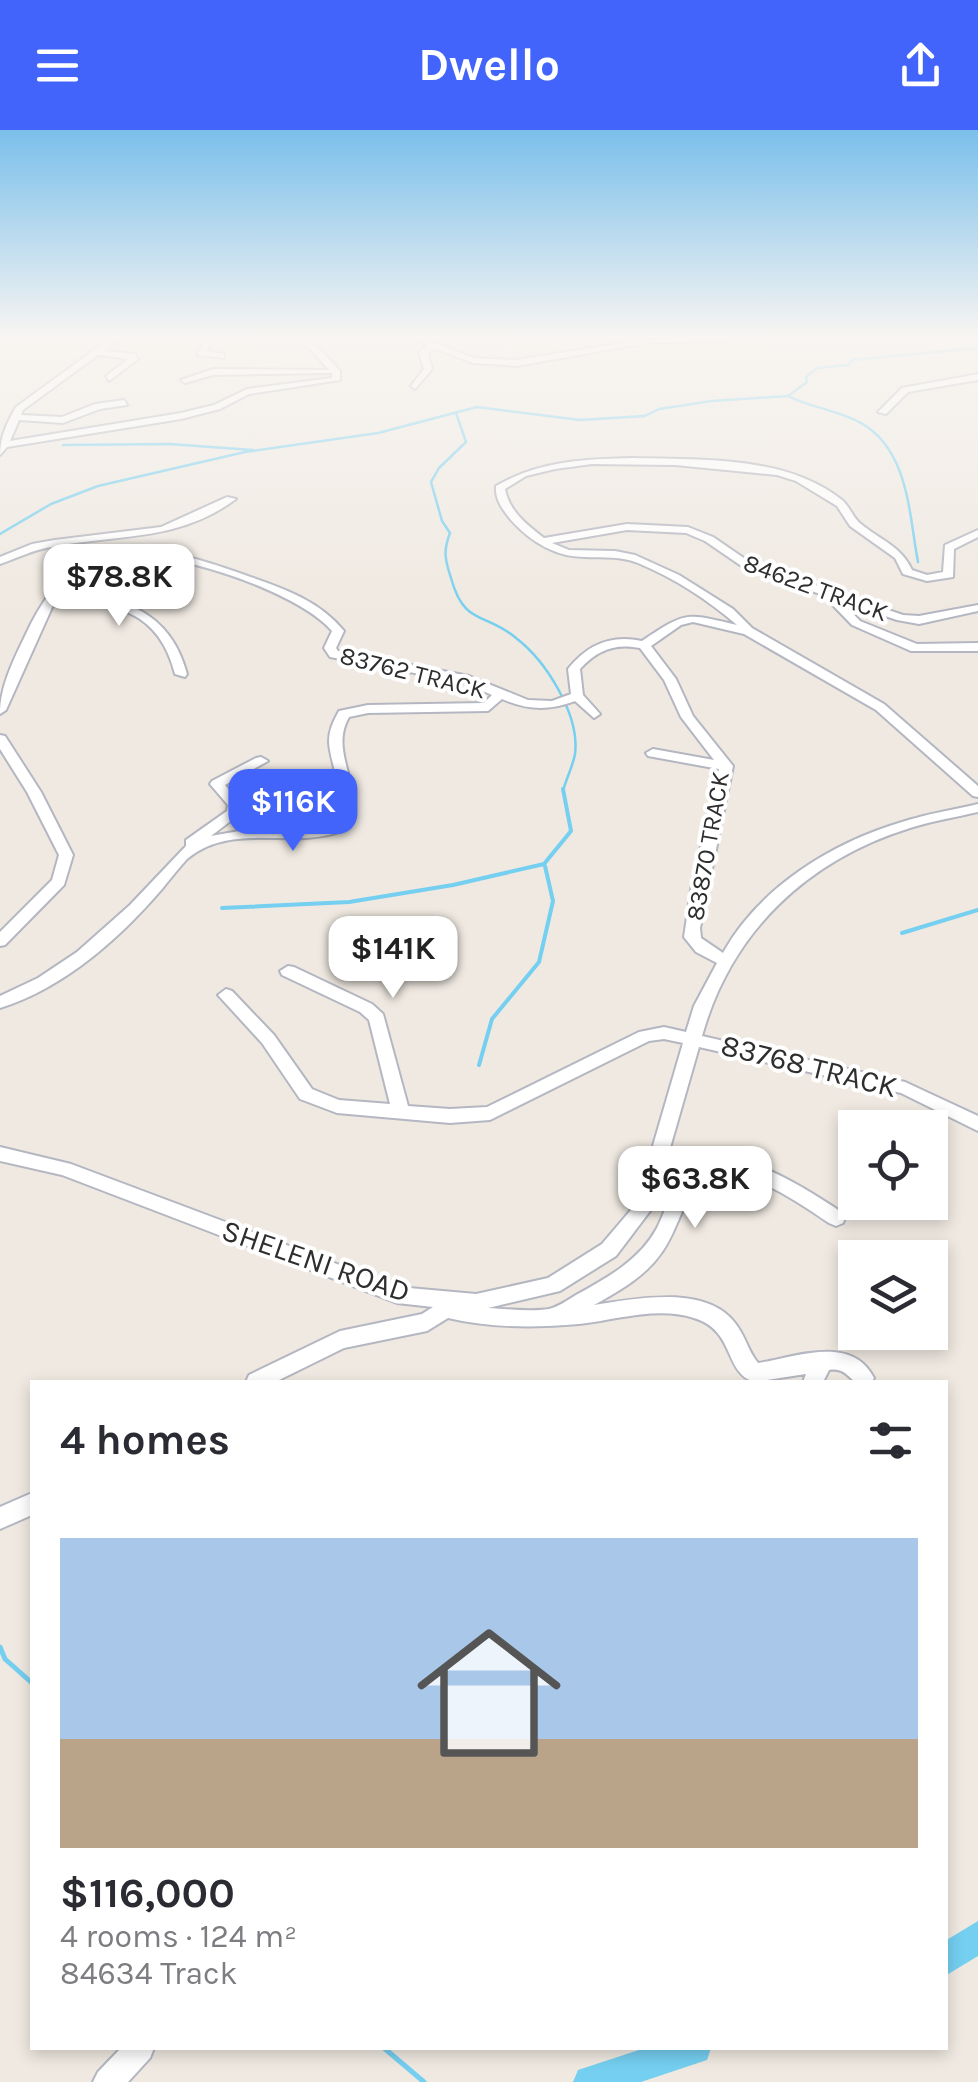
<!DOCTYPE html>
<meta charset="utf-8">
<style>
:root{--surface:#fff;--page:#f2f2f3;--text:#2b2b33;--muted:#7c7c81;--accent:#4264fb}
body{margin:0;font-family:Karla,sans-serif;background:var(--page);color:var(--text);height:100vh;display:flex;flex-direction:column;font-size:38px;white-space:nowrap}
*{box-sizing:border-box;margin:0}
p{font-size:32px;color:var(--muted)}
.icon{flex:none;width:55px;height:55px;fill:none;stroke:currentColor;stroke-width:2;stroke-linecap:round;stroke-linejoin:round}
.map{position:relative;flex:1;overflow:hidden}
.sheet{position:absolute;left:30px;top:1250px;width:918px;height:670px;display:flex;flex-direction:column;background:var(--surface);border-radius:0px;box-shadow:0 5px 15px #0003}
.sheet>*{flex:none}
.tools{position:absolute;left:838px;top:980px;display:grid;gap:20px}
.tools a{display:grid;place-items:center;width:110px;height:110px;border-radius:0px;background:var(--surface);box-shadow:0 5px 15px #0003;font-size:50px}
.price{position:absolute;translate:-50% -85px;padding:0 22px;border-radius:20px;background:#fff;color:#222;font-size:32px;line-height:65px;filter:drop-shadow(0 2px 5px #0008)}
.price::after{content:'';position:absolute;left:50%;top:60px;width:30px;height:22px;margin-left:-15px;background:inherit;clip-path:polygon(0 0,100% 0,50% 100%)}
.price.active{background:var(--accent);color:#fff}
ul{padding:0;list-style:none}
li{display:grid;align-content:center;gap:20px;height:530px;padding:0 30px}
li span{display:grid;place-items:center;height:310px;border-radius:0px;color:#555}
li>.icon{margin-inline-start:auto}
span .icon{width:180px;height:180px;fill:#fffc;stroke-width:1}
li b{font-size:42px}
h2{display:flex;justify-content:space-between;align-items:center;height:120px;padding:0 30px;font-size:42px}
header{display:flex;justify-content:space-between;align-items:center;height:130px;padding:0 30px;background:var(--accent);color:#fff;font-size:45px;font-weight:700}
.map>svg:first-child{display:block}
.lines{fill:none;stroke-linecap:round;stroke-linejoin:round}
.stream-far2{stroke:#75cff0;stroke-width:2.5}
.stream-far1{stroke:#75cff0;stroke-width:4}
.stream{stroke:#75cff0;stroke-width:5}
.river{fill:#75cff0;fill-rule:evenodd}
.minor-casing{stroke:#b4b7c1;stroke-width:4}
.minor{fill:#fff;fill-rule:evenodd}
.labels{text-anchor:middle;stroke-width:8;stroke-linejoin:round;paint-order:stroke}
.far-street-label{font-size:25px;fill:#2e2e2e;stroke:#fff}
.street-label{font-size:30px;fill:#2e2e2e;stroke:#fff}
</style>
<header><svg class="icon" aria-label="menu" viewBox="0 0 24 24"><path d="M4 6h16M4 12h16M4 18h16"/></svg>Dwello<svg class="icon" aria-label="share" viewBox="0 0 24 24"><path d="M12 15V3M7 8l5-5 5 5M5 13v7h14v-7"/></svg></header>
<div class="map">
<svg width="978" height="1952" viewBox="0 0 978 1952">
<rect width="100%" height="100%" fill="#efe9e1"/>
<g class="lines">
<!-- stream-far2 -->
<path class="stream-far2" d="M 788,266 C 811,278 838,280 861,293 C 909,320 909,385 918,432
M 456,283 L 466,312 L 439,338 L 431,352 L 442,391 L 450,403 C 443,421 445,430 451,448 C 464,496 485,482 516,508 C 546,531 580,585 575,624 C 573,636 566,649 563,661
M 63,315 L 169,314 L 253,320
M 0,404 L 51,374 L 98,356 L 245,322 L 378,303 L 477,277 L 580,290 L 645,286 L 659,279 L 712,271 L 788,266 L 807,252 L 806,247 L 817,238 L 848,235 L 852,230 L 978,218"/>
<!-- stream-far1 -->
<path class="stream-far1" d="M 222,778 L 349,772 L 453,755 L 544,734 L 571,701 L 563,659
M 902,803 L 978,780
M 479,935 L 492,889 L 539,832 L 553,771 L 545,736"/>
<!-- stream -->
<path class="stream" d="M 0,1517 L 5,1529 L 32,1553
M 384,1918 L 424,1952"/>
<!-- river -->
<path class="river" d="M 978,1791 L 978,1826 L 945,1846 L 945,1811 Z
M 645,1918 L 711,1918 L 707,1930 L 641,1952 L 573,1952 L 578,1940 Z"/>
<defs>
<path id="minor" d="M 112,207 L 121,207 L 104,221 L 135,224 L 138,229 L 109,251 L 106,246 L 128,229 L 98,225 L 23,280 L 21,285 L 62,287 L 95,274 L 124,270 L 127,275 L 100,279 L 63,293 L 19,290 L 10,311 L 181,283 L 214,275 L 247,259 L 332,248 L 332,243 L 213,245 L 185,253 L 181,250 L 213,239 L 329,240 L 310,219 L 291,207 C 313,207 326,226 340,241 L 340,250 L 249,264 L 220,279 L 181,289 L 7,317 L 0,325 C 0,306 8,291 16,277 Z
M 208,207 L 216,207 L 206,221 L 224,224 L 224,228 L 197,225 Z
M 408,207 L 419,207 L 474,228 L 516,230 L 647,209 L 786,207 L 782,209 L 647,213 L 516,236 L 473,233 L 436,219 L 428,223 L 432,239 L 415,259 L 411,256 L 424,239 L 419,222 L 428,216 Z
M 978,244 L 978,250 L 908,262 L 886,284 L 878,282 L 902,258 Z
M 633,328 C 701,330 786,325 842,370 C 850,377 853,388 861,394 C 880,410 901,416 912,440 L 927,445 L 943,442 L 945,415 L 978,400 L 978,407 L 954,419 L 953,447 L 927,451 L 903,444 L 895,428 L 850,396 L 837,376 L 796,351 L 777,345 L 675,335 L 592,334 L 555,339 L 526,346 L 505,359 C 509,381 527,395 544,408 L 627,394 L 688,397 L 713,407 L 751,433 L 903,485 L 919,486 L 978,475 L 978,481 L 919,494 L 897,490 L 841,471 L 860,491 L 917,514 L 978,513 L 978,521 L 911,521 L 852,495 L 823,465 L 743,437 L 705,411 L 686,403 L 627,400 L 552,413 L 569,420 L 615,421 L 635,425 L 679,445 L 733,479 L 752,498 L 884,574 L 978,656 L 978,667 L 973,666 L 876,580 L 744,504 L 693,492 L 681,495 L 651,516 L 676,549 L 693,586 L 733,636 L 700,798 L 701,808 L 723,823 C 759,758 831,713 902,692 C 926,684 953,680 978,674 L 978,682 C 956,687 932,691 910,698 C 807,730 731,802 702,906 L 905,952 L 978,986 L 978,1001 L 901,963 L 699,917 L 653,1077 L 616,1126 L 560,1161 L 488,1178 C 507,1179 530,1182 549,1179 C 558,1177 568,1170 576,1165 C 607,1148 640,1130 657,1098 C 669,1074 676,1041 703,1031 C 743,1016 811,1062 843,1083 L 845,1088 L 843,1093 L 836,1096 L 829,1093 C 795,1070 754,1041 711,1043 C 684,1060 680,1097 662,1122 C 646,1146 619,1161 594,1175 C 635,1169 705,1154 735,1193 C 745,1205 748,1221 758,1233 C 796,1227 852,1204 874,1248 L 872,1252 L 855,1252 C 846,1244 842,1238 829,1240 L 823,1252 L 803,1252 L 806,1244 L 754,1252 C 723,1241 736,1201 694,1188 C 657,1176 616,1190 579,1194 C 535,1198 491,1198 448,1188 L 427,1201 L 344,1218 L 275,1252 L 246,1252 L 249,1245 L 340,1201 L 422,1184 L 433,1177 L 397,1173 L 62,1045 L 0,1031 L 0,1017 L 71,1034 L 398,1157 L 476,1164 L 548,1148 L 602,1114 L 636,1074 L 683,913 L 664,909 L 649,911 L 490,990 L 450,993 L 337,983 L 300,969 L 262,913 L 218,865 L 226,859 L 232,861 L 274,905 L 312,959 L 339,970 L 390,974 L 369,890 L 360,882 L 282,845 L 280,841 L 288,836 L 294,837 L 372,874 L 383,884 L 408,976 L 450,979 L 487,977 L 639,902 L 664,897 L 686,902 L 694,876 L 717,833 L 696,822 L 684,807 L 692,754 L 719,639 L 648,626 L 646,623 L 653,619 L 714,630 L 681,587 L 664,550 L 640,518 C 615,513 597,520 580,539 L 583,565 L 600,584 L 594,588 L 575,571 C 548,581 528,580 502,569 L 488,581 L 368,583 L 349,587 C 327,626 370,656 342,701 C 292,720 232,691 187,729 C 178,739 170,749 162,759 C 119,809 64,858 0,878 L 0,866 L 38,848 L 77,822 L 130,775 L 186,716 L 186,710 L 227,681 L 228,675 L 210,654 L 212,651 L 256,628 L 261,627 L 268,631 L 225,655 L 242,674 L 241,683 L 211,706 L 256,698 L 326,697 C 355,679 330,638 329,612 C 329,600 333,592 339,581 L 368,575 L 484,573 L 492,565 L 462,552 L 330,527 L 324,518 L 332,501 C 298,461 167,417 115,427 C 90,432 74,447 59,466 C 120,464 170,480 187,544 L 185,547 L 175,544 C 159,480 113,471 54,473 L 6,580 L 0,584 C 0,556 14,529 26,504 C 76,396 147,410 245,445 C 282,458 319,470 344,501 L 336,518 L 338,521 L 469,546 L 528,570 L 552,571 L 571,564 L 568,539 C 587,515 611,504 642,511 C 687,481 685,483 737,495 C 708,470 674,448 638,433 C 621,426 603,428 585,427 C 555,427 530,411 511,390 C 502,379 495,369 496,356 C 539,331 584,329 633,328 Z
M 227,367 L 236,369 C 178,412 118,404 51,417 C 33,420 17,428 0,434 L 0,427 L 32,414 L 55,410 L 161,397 Z
M 0,605 L 5,606 L 41,662 L 73,725 L 64,755 L 5,815 L 0,816 L 0,802 L 52,750 L 59,725 L 27,662 L 0,619 Z
M 32,1363 L 32,1385 L 0,1399 L 0,1377 Z
M 121,1918 L 154,1918 L 150,1928 L 128,1952 L 93,1952 L 98,1942 Z"/>
</defs>
<!-- minor casing -->
<use href="#minor" class="minor-casing"/>
<!-- minor -->
<use href="#minor" class="minor"/>
</g>
<!-- sky -->
<linearGradient id="sky" x2="0" y2="1"><stop stop-color="#7abfeb"/><stop offset="0.43" stop-color="#f8f5f2"/><stop offset="1" stop-color="#f8f5f2" stop-opacity="0"/></linearGradient>
<rect width="978" height="480" fill="url(#sky)"/>
<g class="labels">
<!-- far-street labels -->
<g class="far-street-label">
<text transform="translate(816 457) rotate(20)" y="9">84622 TRACK</text>
<text transform="translate(413 542) rotate(14)" y="9">83762 TRACK</text>
<text transform="translate(707 716) rotate(-80)" y="9">83870 TRACK</text>
</g>
<!-- street labels -->
<g class="street-label">
<text transform="translate(809 936) rotate(14)" y="10">83768 TRACK</text>
<text transform="translate(316 1131) rotate(19)" y="10">SHELENI ROAD</text>
</g>
</g>
</svg>
<div class="tools">
<a><svg class="icon" aria-label="locate" viewBox="0 0 24 24"><circle cx="12" cy="12" r="6"/><path d="M12 2v4M12 18v4M2 12h4M18 12h4"/></svg></a>
<a><svg class="icon" aria-label="layers" viewBox="0 0 24 24"><path d="M12 4l9 5-9 5-9-5zM3 14l9 5 9-5"/></svg></a>
</div>
<b class="price" style="left:119px;top:499px">$78.8K</b>
<b class="price active" style="left:293px;top:724px">$116K</b>
<b class="price" style="left:393px;top:871px">$141K</b>
<b class="price" style="left:695px;top:1101px">$63.8K</b>
<section class="sheet">
<h2>4 homes<svg class="icon" aria-label="filters" viewBox="0 0 24 24"><path d="M4 7h16M4 17h16"/><circle cx="9" cy="7" r="2"/><circle cx="15" cy="17" r="2"/></svg></h2>
<ul>
<li><span style="background:linear-gradient(#a9c7e8 65%,#b9a48a 0)"><svg class="icon" aria-label="home" viewBox="0 0 24 24"><path d="M3 11l9-7 9 7M6 9v11h12V9"/></svg></span><div><b>$116,000</b><p>4 rooms · 124 m²</p><p>84634 Track</p></div></li>
</ul>
</section>
</div>
